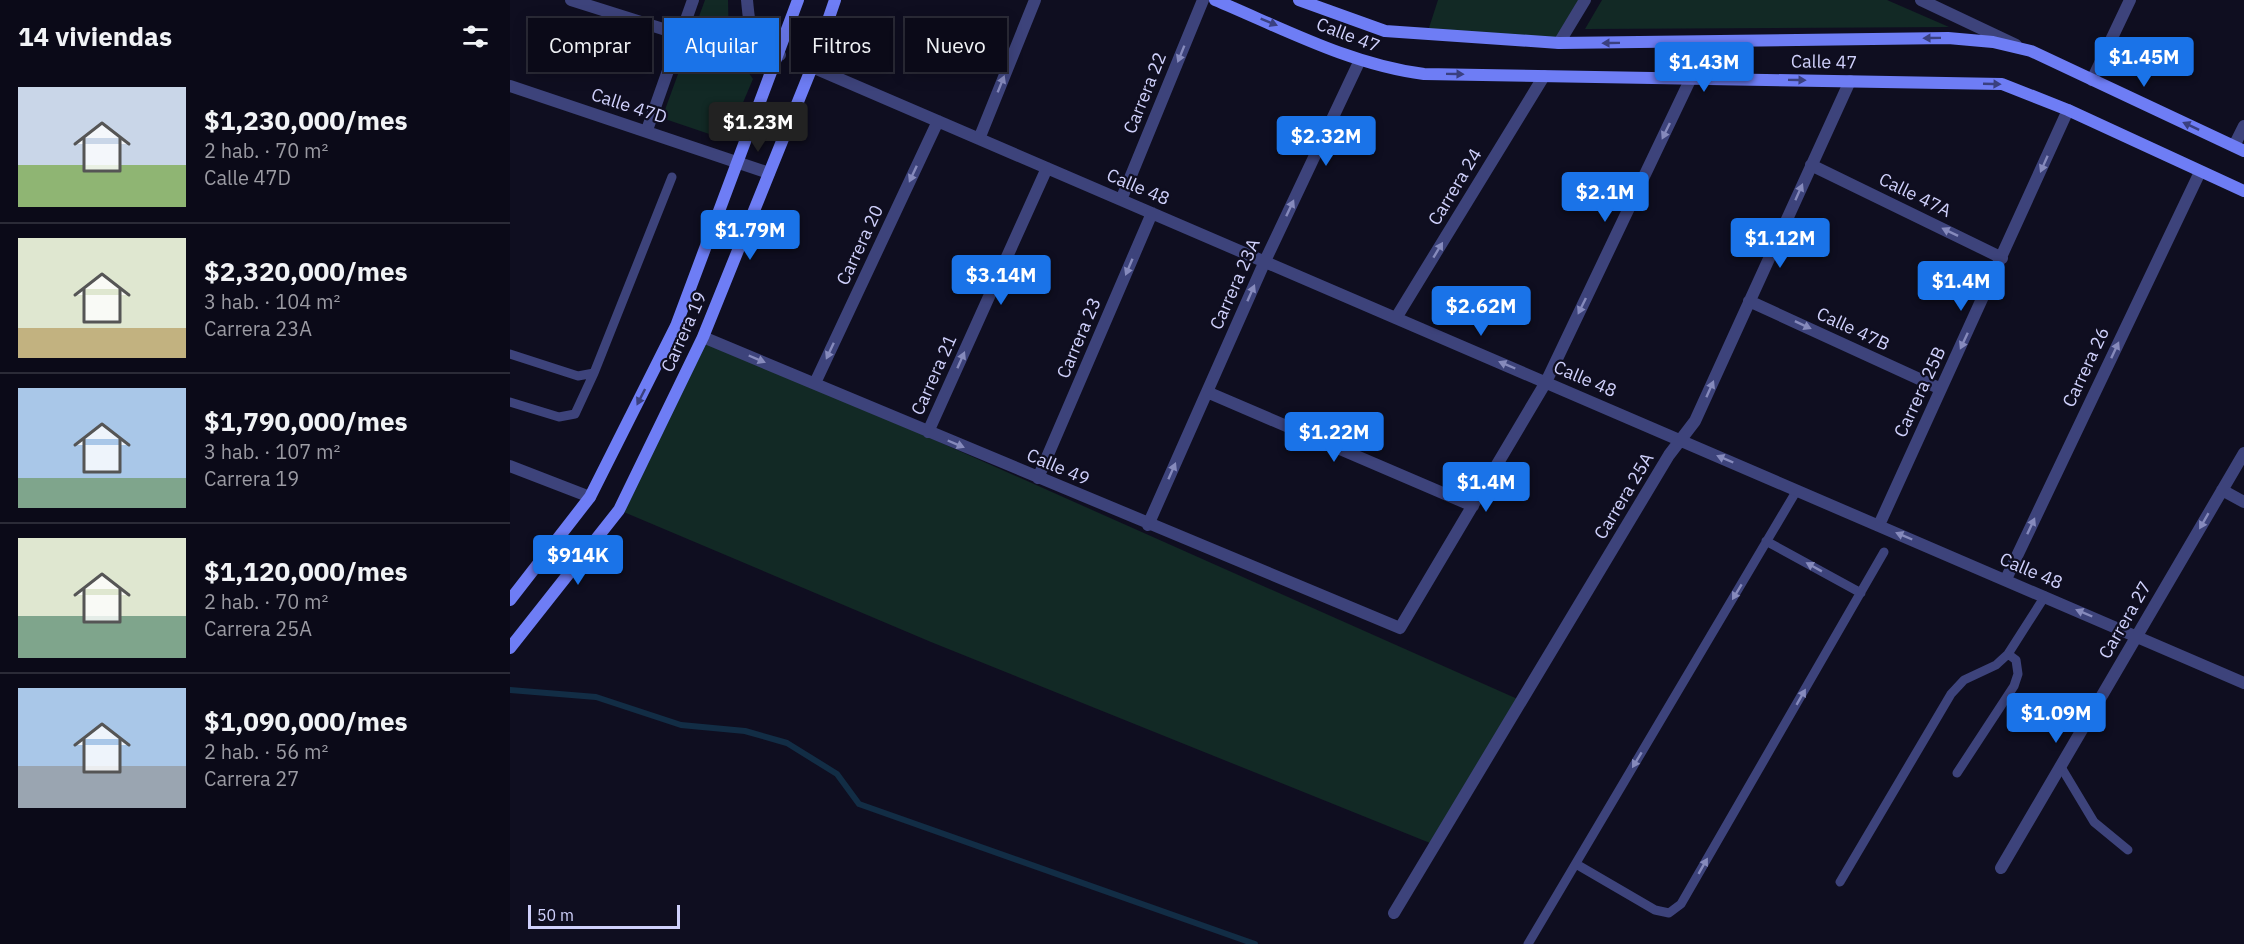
<!DOCTYPE html>
<html lang="es">
<meta charset="utf-8">
<style>
:root{--surface:#0b0a18;--page:#191825;--text:#f1f3f6;--muted:#9a9aa2;--line:#2b2b37;--accent:#1a73e8}
body{margin:0;font-family:"IBM Plex Sans",sans-serif;background:var(--page);color:var(--text);height:100vh;display:flex;flex-direction:column;font-size:22px;white-space:nowrap}
*{box-sizing:border-box;margin:0}
p{font-size:20px;color:var(--muted)}
.icon{flex:none;width:33px;height:33px;fill:none;stroke:currentColor;stroke-width:2;stroke-linecap:round;stroke-linejoin:round}
.map{position:relative;flex:1;overflow:hidden}
.panel{display:flex;flex-direction:column;background:var(--surface);width:510px}
.panel>*{flex:none}
.banner{position:absolute;left:18px;top:18px;width:570px;height:54px;display:flex;gap:12px}
.scale{position:absolute;left:18px;bottom:15px;width:152px;box-sizing:border-box;padding-left:6px;border:3px solid #d0d1fc;border-top:0;font-size:16px;line-height:21px;white-space:nowrap;color:#d0d1fc;-webkit-text-stroke:4px #0f0e20;paint-order:stroke}
.price{position:absolute;translate:-50% -51px;padding:0 14px;border-radius:6px;background:var(--accent);color:#fff;font-size:20px;line-height:39px;filter:drop-shadow(0 2px 3px #0008)}
.price::after{content:'';position:absolute;left:50%;top:36px;width:18px;height:14px;margin-left:-9px;background:inherit;clip-path:polygon(0 0,100% 0,50% 100%)}
.price.on{background:#222;color:#fff}
ul{padding:0;list-style:none}
li{display:flex;align-items:center;gap:18px;height:150px;padding:0 18px}
li+li{border-top:2px solid var(--line)}
li span{display:grid;place-items:center;flex:none;width:168px;height:120px;border-radius:0px;color:#555}
li>.icon{margin-inline-start:auto}
span .icon{width:72px;height:72px;fill:#fffc;stroke-width:1}
li b{font-size:26px}
h2{display:flex;justify-content:space-between;align-items:center;height:72px;padding:0 18px;font-size:26px}
.tag{padding:0 21px;border-radius:0px;background:var(--surface);box-shadow:0 3px 15px #0003,0 0 0 2px var(--line);font-size:21px;line-height:54px}
.tag.on{background:var(--accent);color:#fff}
main{display:flex;flex:1;min-height:0}
.map>svg:first-child{display:block}
.green{fill:#122925}
.lines{fill:none;stroke-linecap:round;stroke-linejoin:round}
.stream{stroke:#122d45;stroke-width:6}
.lane{stroke:#3d437b;stroke-width:9}
.street{stroke:#3d437b;stroke-width:12}
.secondary{stroke:#6e7df5;stroke-width:12}
.oneway{fill:#3a4080}
.oneway2{fill:#868abc}
.labels{text-anchor:middle;stroke-width:4.5;stroke-linejoin:round;paint-order:stroke}
.street-label{font-size:18px;fill:#d0d1fc;stroke:#0f0e20}
</style>
<main>
<section class="panel">
<h2>14 viviendas<svg class="icon" aria-label="filters" viewBox="0 0 24 24"><path d="M4 7h16M4 17h16"/><circle cx="9" cy="7" r="2"/><circle cx="15" cy="17" r="2"/></svg></h2>
<ul>
<li><span style="background:linear-gradient(#c9d6e8 65%,#8fb573 0)"><svg class="icon" aria-label="home" viewBox="0 0 24 24"><path d="M3 11l9-7 9 7M6 9v11h12V9"/></svg></span><div><b>$1,230,000/mes</b><p>2 hab. · 70 m²</p><p>Calle 47D</p></div></li>
<li><span style="background:linear-gradient(#dfe7d0 75%,#c2b280 0)"><svg class="icon" aria-label="home" viewBox="0 0 24 24"><path d="M3 11l9-7 9 7M6 9v11h12V9"/></svg></span><div><b>$2,320,000/mes</b><p>3 hab. · 104 m²</p><p>Carrera 23A</p></div></li>
<li><span style="background:linear-gradient(#a9c7e8 75%,#7fa58c 0)"><svg class="icon" aria-label="home" viewBox="0 0 24 24"><path d="M3 11l9-7 9 7M6 9v11h12V9"/></svg></span><div><b>$1,790,000/mes</b><p>3 hab. · 107 m²</p><p>Carrera 19</p></div></li>
<li><span style="background:linear-gradient(#dfe7d0 65%,#7fa58c 0)"><svg class="icon" aria-label="home" viewBox="0 0 24 24"><path d="M3 11l9-7 9 7M6 9v11h12V9"/></svg></span><div><b>$1,120,000/mes</b><p>2 hab. · 70 m²</p><p>Carrera 25A</p></div></li>
<li><span style="background:linear-gradient(#a9c7e8 65%,#9aa5b1 0)"><svg class="icon" aria-label="home" viewBox="0 0 24 24"><path d="M3 11l9-7 9 7M6 9v11h12V9"/></svg></span><div><b>$1,090,000/mes</b><p>2 hab. · 56 m²</p><p>Carrera 27</p></div></li>
</ul>
</section>
<div class="map">
<svg width="1734" height="944" viewBox="0 0 1734 944">
<rect width="100%" height="100%" fill="#0f0e20"/>
<!-- green -->
<path class="green" d="M 195,0 L 218,0 L 219,44 L 243,79 L 217,140 L 152,118 Z
M 928,0 L 1075,0 L 1049,43 L 917,34 Z
M 1092,0 L 1377,0 L 1439,27 L 1075,29 Z
M 193,337 L 1012,701 L 925,845 L 421,642 L 109,510 Z"/>
<g class="lines">
<!-- stream -->
<path class="stream" d="M 0,690 L 86,697 L 171,725 L 235,731 L 277,743 L 327,774 L 349,804 L 745,944"/>
<!-- lane -->
<path class="lane" d="M 0,354 L 68,376 L 84,373 L 162,177
M 0,402 L 49,417 L 65,414 L 84,373
M 1256,541 L 1351,593
M 1551,767 L 1584,822 L 1618,850
M 1447,773 L 1504,686 L 1508,674 L 1506,660 L 1498,654
M 1066,864 L 1145,910 L 1159,913 L 1171,904 L 1374,552
M 1330,882 L 1441,694 L 1454,680 L 1486,665 L 1498,654 L 1535,596
M 1018,944 L 1287,490"/>
<!-- street -->
<path class="street" d="M 61,0 L 172,35
M 237,0 C 240,33 241,38 270,55
M 1411,0 L 1506,45
M 1049,43 L 1075,0
M 302,67 L 1734,683
M 1582,80 L 1620,0
M 0,86 L 259,173
M 137,130 L 183,0
M 469,139 L 525,0
M 1724,146 L 1734,126
M 1301,165 L 1492,258
M 611,200 L 693,0
M 1239,301 L 1431,389
M 886,318 L 1034,76
M 193,337 L 890,628 L 1036,382 L 1181,78
M 305,383 L 428,121
M 697,392 L 963,506
M 418,432 L 537,168
M 0,466 L 80,497
M 528,478 L 642,213
M 1712,490 L 1734,502
M 638,525 L 755,261 L 850,60
M 1369,525 L 1558,110
M 1496,579 L 1690,172
M 1491,868 L 1734,453
M 884,913 L 1159,455 L 1185,421 L 1340,81"/>
<!-- secondary -->
<path class="secondary" d="M 705,0 C 772,28 841,65 914,74 L 1492,84 L 1558,110 L 1734,191
M 789,0 L 875,31 L 1049,43 L 1438,38 L 1483,42 L 1521,51 L 1734,151
M 0,600 L 80,497 L 166,326 L 288,0
M 0,648 L 109,510 L 193,337 L 302,67 L 325,0"/>
</g>
<!-- one-way arrows -->
<defs><path id="oneway-solid" d="M-6-.8H1V-3.2L6.5 0L1 3.2V.8H-6Z" transform="scale(1.5)"/></defs>
<g class="oneway">
<use href="#oneway-solid" transform="translate(759 22) rotate(22)"/>
<use href="#oneway-solid" transform="translate(1422 38) rotate(179)"/>
<use href="#oneway-solid" transform="translate(1101 43) rotate(179)"/>
<use href="#oneway-solid" transform="translate(945 74) rotate(1)"/>
<use href="#oneway-solid" transform="translate(1287 80) rotate(1)"/>
<use href="#oneway-solid" transform="translate(1482 84) rotate(2)"/>
<use href="#oneway-solid" transform="translate(1681 126) rotate(-155)"/>
<use href="#oneway-solid" transform="translate(131 397) rotate(117)"/>
</g>
<g class="oneway2">
<use href="#oneway-solid" transform="translate(671 54) rotate(112)"/>
<use href="#oneway-solid" transform="translate(491 84) rotate(-68)"/>
<use href="#oneway-solid" transform="translate(1156 131) rotate(116)"/>
<use href="#oneway-solid" transform="translate(1534 164) rotate(114)"/>
<use href="#oneway-solid" transform="translate(403 174) rotate(115)"/>
<use href="#oneway-solid" transform="translate(1289 192) rotate(-66)"/>
<use href="#oneway-solid" transform="translate(780 208) rotate(-65)"/>
<use href="#oneway-solid" transform="translate(1440 232) rotate(-154)"/>
<use href="#oneway-solid" transform="translate(928 250) rotate(-59)"/>
<use href="#oneway-solid" transform="translate(619 267) rotate(113)"/>
<use href="#oneway-solid" transform="translate(741 293) rotate(-66)"/>
<use href="#oneway-solid" transform="translate(1072 306) rotate(116)"/>
<use href="#oneway-solid" transform="translate(1293 325) rotate(25)"/>
<use href="#oneway-solid" transform="translate(1454 341) rotate(115)"/>
<use href="#oneway-solid" transform="translate(1605 350) rotate(-65)"/>
<use href="#oneway-solid" transform="translate(320 351) rotate(115)"/>
<use href="#oneway-solid" transform="translate(247 359) rotate(23)"/>
<use href="#oneway-solid" transform="translate(451 360) rotate(-66)"/>
<use href="#oneway-solid" transform="translate(997 365) rotate(-157)"/>
<use href="#oneway-solid" transform="translate(1200 389) rotate(-66)"/>
<use href="#oneway-solid" transform="translate(446 444) rotate(23)"/>
<use href="#oneway-solid" transform="translate(1215 459) rotate(-157)"/>
<use href="#oneway-solid" transform="translate(662 471) rotate(-66)"/>
<use href="#oneway-solid" transform="translate(1694 521) rotate(120)"/>
<use href="#oneway-solid" transform="translate(1521 526) rotate(-65)"/>
<use href="#oneway-solid" transform="translate(1394 536) rotate(-157)"/>
<use href="#oneway-solid" transform="translate(1304 567) rotate(-151)"/>
<use href="#oneway-solid" transform="translate(1227 592) rotate(121)"/>
<use href="#oneway-solid" transform="translate(1574 613) rotate(-157)"/>
<use href="#oneway-solid" transform="translate(1291 697) rotate(-60)"/>
<use href="#oneway-solid" transform="translate(1127 760) rotate(121)"/>
<use href="#oneway-solid" transform="translate(1193 866) rotate(-60)"/>
</g>
<g class="labels">
<!-- street labels -->
<g class="street-label">
<text transform="translate(838 35) rotate(21)" y="6">Calle 47</text>
<text transform="translate(1314 62) rotate(1)" y="6">Calle 47</text>
<text transform="translate(635 93) rotate(-68)" y="6">Carrera 22</text>
<text transform="translate(119 106) rotate(18)" y="6">Calle 47D</text>
<text transform="translate(628 187) rotate(23)" y="6">Calle 48</text>
<text transform="translate(945 187) rotate(-59)" y="6">Carrera 24</text>
<text transform="translate(1405 195) rotate(26)" y="6">Calle 47A</text>
<text transform="translate(350 245) rotate(-65)" y="6">Carrera 20</text>
<text transform="translate(725 284) rotate(-66)" y="6">Carrera 23A</text>
<text transform="translate(1343 329) rotate(25)" y="6">Calle 47B</text>
<text transform="translate(174 332) rotate(-66)" y="6">Carrera 19</text>
<text transform="translate(569 338) rotate(-67)" y="6">Carrera 23</text>
<text transform="translate(1576 367) rotate(-65)" y="6">Carrera 26</text>
<text transform="translate(424 375) rotate(-66)" y="6">Carrera 21</text>
<text transform="translate(1075 379) rotate(23)" y="6">Calle 48</text>
<text transform="translate(1410 392) rotate(-65)" y="6">Carrera 25B</text>
<text transform="translate(548 467) rotate(23)" y="6">Calle 49</text>
<text transform="translate(1114 496) rotate(-59)" y="6">Carrera 25A</text>
<text transform="translate(1521 571) rotate(23)" y="6">Calle 48</text>
<text transform="translate(1615 620) rotate(-60)" y="6">Carrera 27</text>
</g>
</g>
</svg>
<div class="scale">50 m</div>
<b class="price" style="left:1634px;top:88px">$1.45M</b>
<b class="price" style="left:1194px;top:93px">$1.43M</b>
<b class="price on" style="left:248px;top:153px">$1.23M</b>
<b class="price" style="left:816px;top:167px">$2.32M</b>
<b class="price" style="left:1095px;top:223px">$2.1M</b>
<b class="price" style="left:240px;top:261px">$1.79M</b>
<b class="price" style="left:1270px;top:269px">$1.12M</b>
<b class="price" style="left:491px;top:306px">$3.14M</b>
<b class="price" style="left:1451px;top:312px">$1.4M</b>
<b class="price" style="left:971px;top:337px">$2.62M</b>
<b class="price" style="left:824px;top:463px">$1.22M</b>
<b class="price" style="left:976px;top:513px">$1.4M</b>
<b class="price" style="left:68px;top:586px">$914K</b>
<b class="price" style="left:1546px;top:744px">$1.09M</b>
<div class="banner">
<a class="tag">Comprar</a>
<a class="tag on">Alquilar</a>
<a class="tag">Filtros</a>
<a class="tag">Nuevo</a>
</div>
</div>
</main>
